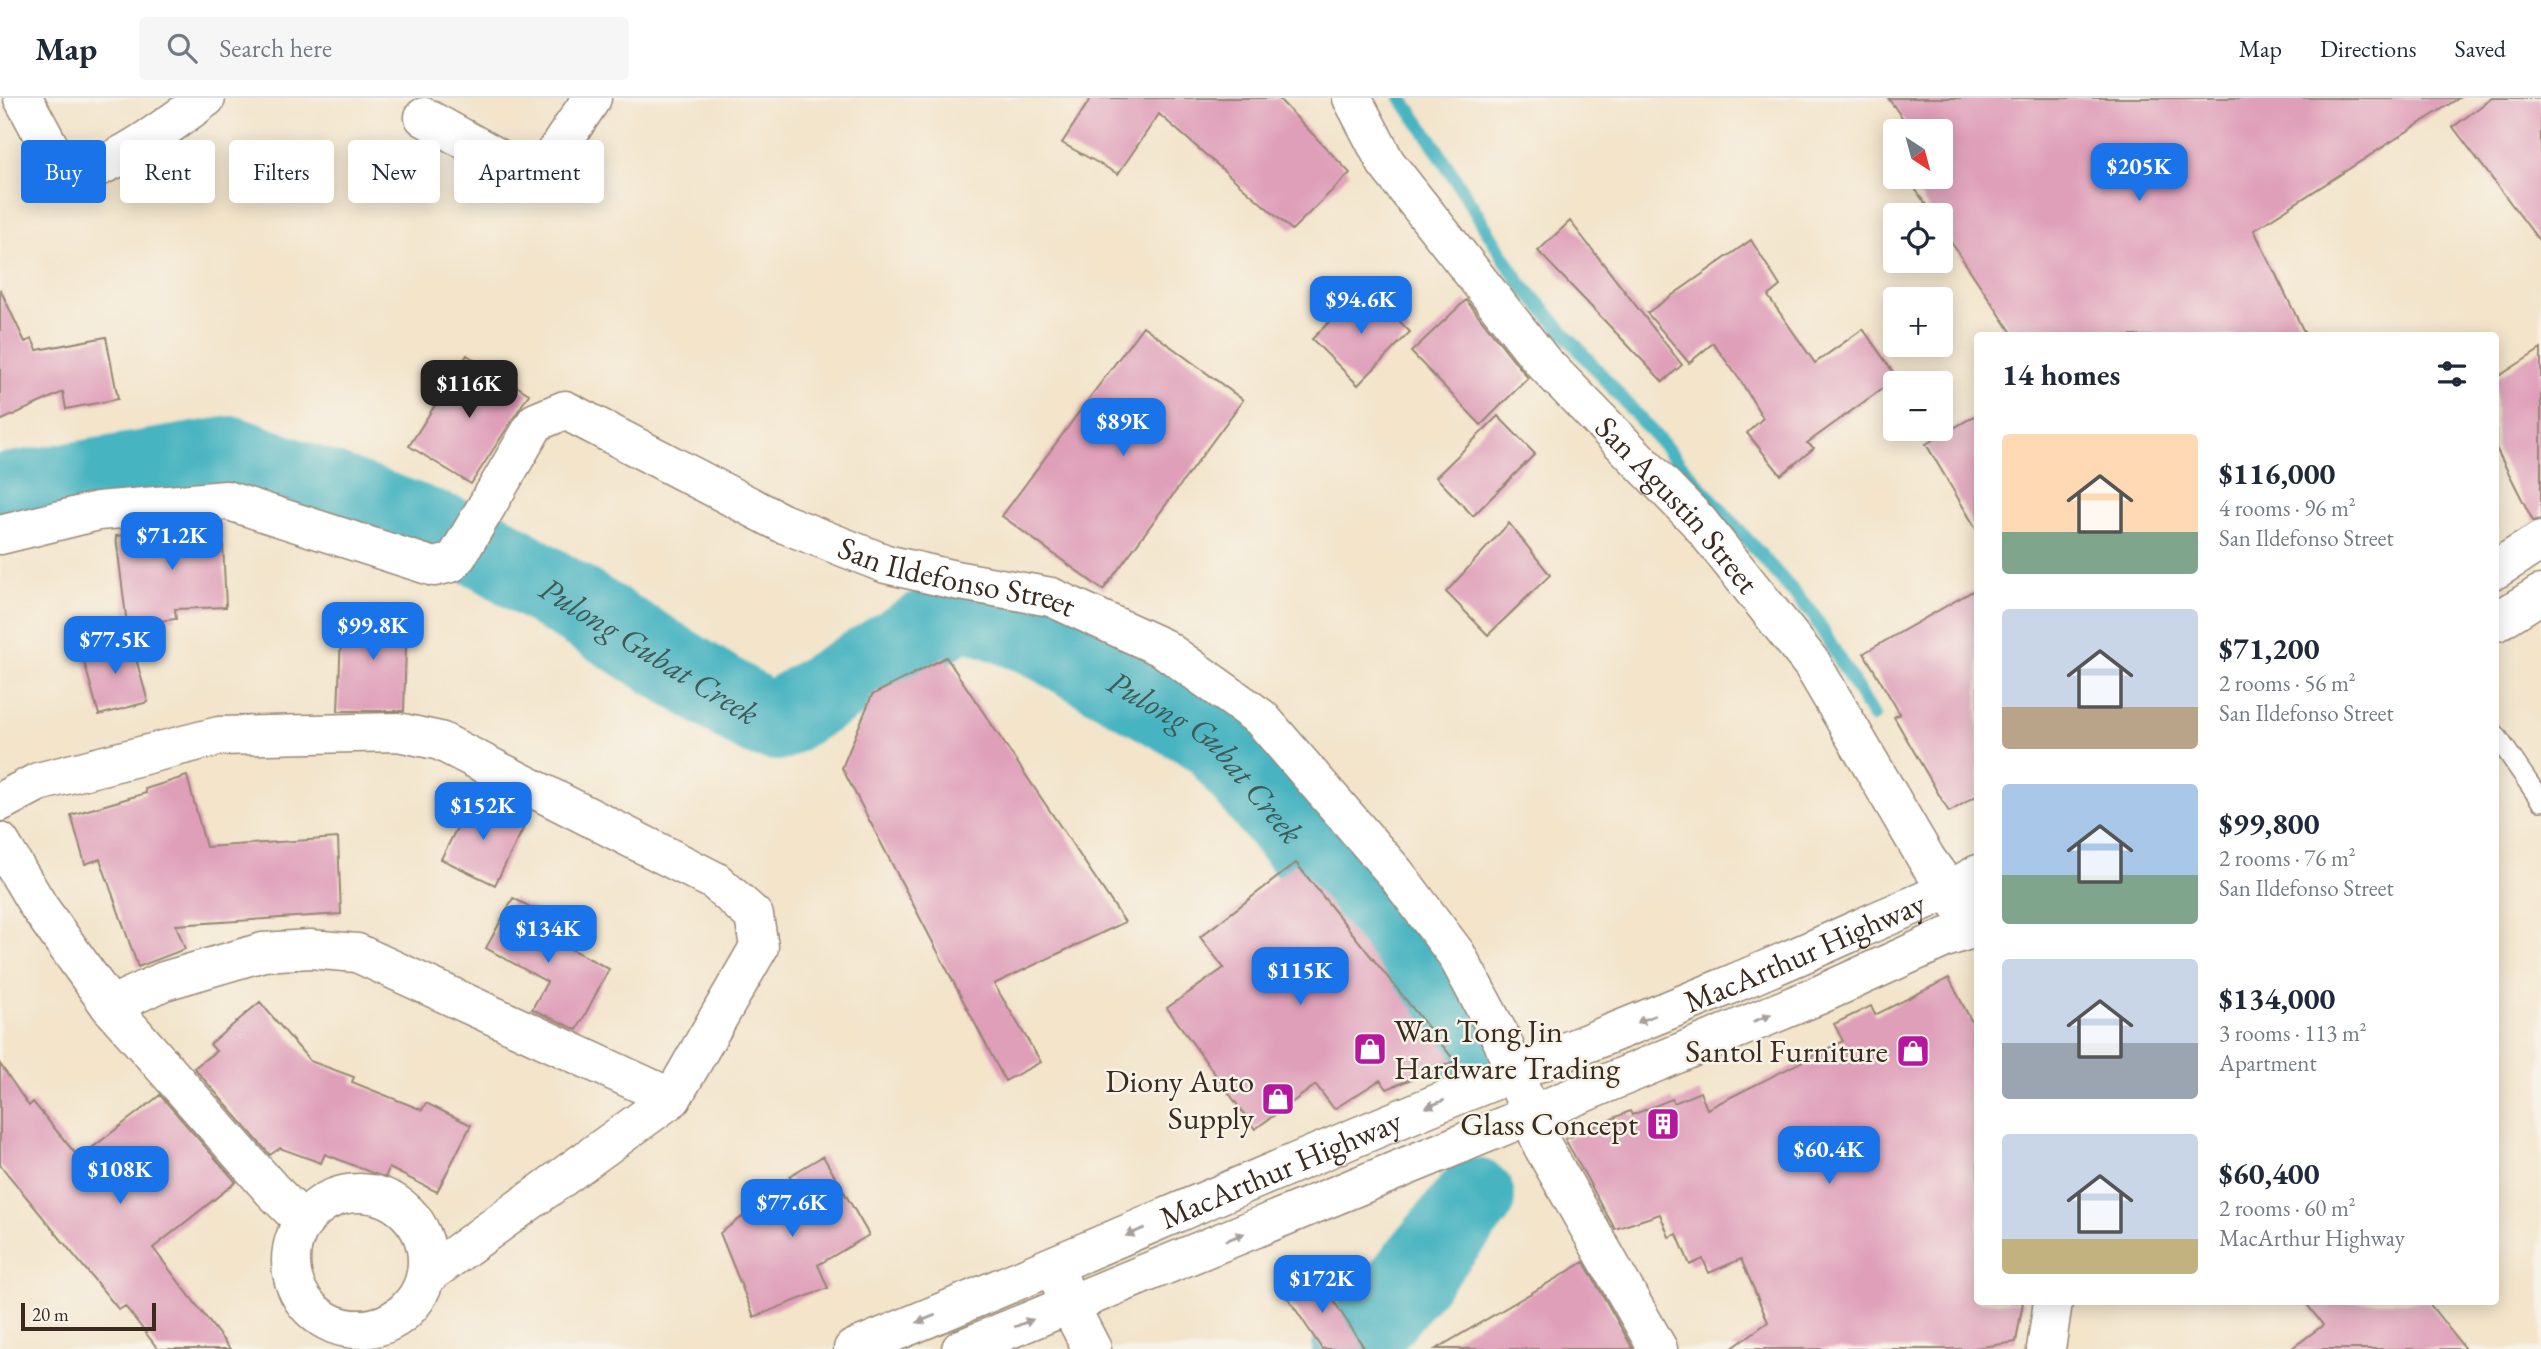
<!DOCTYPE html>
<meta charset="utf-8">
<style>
:root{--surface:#fff;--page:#f6f6f7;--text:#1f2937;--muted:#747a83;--line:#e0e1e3;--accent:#1a73e8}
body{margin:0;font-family:"EB Garamond",serif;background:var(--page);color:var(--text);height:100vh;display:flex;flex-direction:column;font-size:26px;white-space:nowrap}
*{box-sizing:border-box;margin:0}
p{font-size:23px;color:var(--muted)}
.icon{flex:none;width:38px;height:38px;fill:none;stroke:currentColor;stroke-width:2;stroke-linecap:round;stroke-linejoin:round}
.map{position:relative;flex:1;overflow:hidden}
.panel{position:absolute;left:1974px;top:234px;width:525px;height:973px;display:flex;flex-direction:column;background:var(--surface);border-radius:7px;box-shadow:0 4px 18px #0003}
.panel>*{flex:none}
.hud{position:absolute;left:21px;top:42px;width:665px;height:63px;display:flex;gap:14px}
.needle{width:46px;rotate:144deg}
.buttons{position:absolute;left:1883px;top:21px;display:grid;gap:14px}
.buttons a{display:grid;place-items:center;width:70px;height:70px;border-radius:7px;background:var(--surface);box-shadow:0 4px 18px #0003;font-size:35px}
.scale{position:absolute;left:21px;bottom:18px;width:135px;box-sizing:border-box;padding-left:7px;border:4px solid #3b2a1e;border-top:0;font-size:19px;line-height:24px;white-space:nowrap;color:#3b2a1e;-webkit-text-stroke:5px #f7f3e8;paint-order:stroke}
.price{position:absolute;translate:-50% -60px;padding:0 16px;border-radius:14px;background:var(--accent);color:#fff;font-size:23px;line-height:46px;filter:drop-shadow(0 2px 4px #0008)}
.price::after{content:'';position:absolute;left:50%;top:42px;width:21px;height:16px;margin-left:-10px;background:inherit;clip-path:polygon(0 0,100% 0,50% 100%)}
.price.on{background:#222;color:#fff}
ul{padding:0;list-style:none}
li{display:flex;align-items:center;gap:21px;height:175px;padding:0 28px}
li span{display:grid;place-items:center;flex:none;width:196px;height:140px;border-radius:7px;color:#555}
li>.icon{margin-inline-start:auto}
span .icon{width:84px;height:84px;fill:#fffc;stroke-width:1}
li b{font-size:30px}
h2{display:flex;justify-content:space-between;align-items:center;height:84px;padding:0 28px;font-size:30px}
.pill{padding:0 24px;border-radius:7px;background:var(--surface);box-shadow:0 4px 18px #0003;font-size:24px;line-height:63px}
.pill.on{background:var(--accent);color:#fff}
header{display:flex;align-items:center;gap:42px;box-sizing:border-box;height:98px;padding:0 35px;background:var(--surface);border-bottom:2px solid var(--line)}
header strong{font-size:33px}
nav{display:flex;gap:38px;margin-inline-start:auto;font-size:24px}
.search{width:490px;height:63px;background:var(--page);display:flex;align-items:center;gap:18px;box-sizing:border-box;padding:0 24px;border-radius:7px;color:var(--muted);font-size:26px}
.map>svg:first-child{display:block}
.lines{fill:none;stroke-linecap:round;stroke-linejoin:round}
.stream{stroke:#46b4c1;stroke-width:14}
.river{stroke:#46b4c1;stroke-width:80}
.building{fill:#df9fb9}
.service-casing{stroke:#978774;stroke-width:22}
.minor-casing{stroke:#978774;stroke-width:41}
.trunk-casing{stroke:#978774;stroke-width:41}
.service{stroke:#fff;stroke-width:19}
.minor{stroke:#fff;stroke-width:38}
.trunk{stroke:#fff;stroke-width:38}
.oneway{fill:#a79f9a}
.labels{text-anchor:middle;stroke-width:5;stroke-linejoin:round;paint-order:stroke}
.street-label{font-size:32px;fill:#3b2a1e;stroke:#f7f3e8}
.poi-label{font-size:32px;fill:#3b2a1e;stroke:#f7f3e8;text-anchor:end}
.water-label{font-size:33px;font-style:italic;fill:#3f5a57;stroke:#f7f3e8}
</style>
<header>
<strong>Map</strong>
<div class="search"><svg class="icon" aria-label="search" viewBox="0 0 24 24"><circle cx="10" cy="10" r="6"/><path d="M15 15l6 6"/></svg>Search here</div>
<nav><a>Map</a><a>Directions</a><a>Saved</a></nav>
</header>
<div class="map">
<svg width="2541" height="1251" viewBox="0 0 2541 1251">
<rect width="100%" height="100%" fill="#f7f3e8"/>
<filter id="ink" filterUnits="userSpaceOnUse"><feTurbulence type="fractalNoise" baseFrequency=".0143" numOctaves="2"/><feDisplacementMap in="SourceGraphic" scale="14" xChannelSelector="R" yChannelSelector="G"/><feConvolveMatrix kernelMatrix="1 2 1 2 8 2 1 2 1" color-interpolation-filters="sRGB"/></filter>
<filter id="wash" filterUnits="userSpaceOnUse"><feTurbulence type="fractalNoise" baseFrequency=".00686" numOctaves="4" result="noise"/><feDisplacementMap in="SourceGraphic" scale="28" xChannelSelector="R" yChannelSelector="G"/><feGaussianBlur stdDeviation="1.57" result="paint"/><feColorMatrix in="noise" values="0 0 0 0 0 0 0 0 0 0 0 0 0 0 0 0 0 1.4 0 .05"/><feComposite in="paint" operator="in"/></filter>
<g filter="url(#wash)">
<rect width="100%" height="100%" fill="#f3e4ca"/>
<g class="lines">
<!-- stream -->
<path class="stream" d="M 1401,0 L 1429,39 L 1520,185 L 1812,515 L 1873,618"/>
<!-- river -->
<g class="river">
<path id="s1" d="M 0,396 L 232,358 L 487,452 L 758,619 L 776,623 L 955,515 L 977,515 L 1038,539 L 1214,639 L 1461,941"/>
<path d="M 1352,1251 L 1475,1100"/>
</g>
</g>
<g id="blocks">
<!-- building -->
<path class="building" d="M 1091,0 L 1278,0 L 1350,75 L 1292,132 L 1159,16 L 1118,76 L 1062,45 Z
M 1888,0 L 2459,0 L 2254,132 L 2306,238 L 2014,238 L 1941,129 L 1941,117 L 1933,117 L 1907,79 L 1941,79 L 1941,33 L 1912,33 Z
M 2492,0 L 2541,0 L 2541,145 L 2453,29 Z
M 1570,123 L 1682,267 L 1663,284 L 1538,153 Z
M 1751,142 L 1780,188 L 1768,198 L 1815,265 L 1863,231 L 1897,280 L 1807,345 L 1814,350 L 1781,377 L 1747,335 L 1763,320 L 1740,282 L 1713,245 L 1689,265 L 1647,215 Z
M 1365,188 L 1410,234 L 1358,287 L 1312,241 Z
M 0,191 L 25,244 L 32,241 L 37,252 L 106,239 L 118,301 L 66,311 L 63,294 L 0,323 Z
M 1466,202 L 1528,280 L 1481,327 L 1411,254 Z
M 1143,228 L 1243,302 L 1103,492 L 1002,418 Z
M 2541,251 L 2541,421 L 2533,423 L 2496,350 L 2496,280 Z
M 467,257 L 529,296 L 471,386 L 409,348 Z
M 1978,316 L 1978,434 L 1926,346 Z
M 1498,318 L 1535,356 L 1473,418 L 1436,379 Z
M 211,425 L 222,425 L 226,509 L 175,511 L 176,521 L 127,527 L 116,438 L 172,431 L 172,429 Z
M 1509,425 L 1550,477 L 1488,537 L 1446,494 Z
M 1978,490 L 1978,697 L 1949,714 L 1894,619 L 1900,616 L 1864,555 Z
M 342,513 L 407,515 L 404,613 L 338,613 Z
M 130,539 L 148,604 L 99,617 L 81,553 Z
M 946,559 L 1125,824 L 994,886 L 1041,964 L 1005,983 L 842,670 L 872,597 Z
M 187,678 L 206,749 L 338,740 L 341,816 L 176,827 L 185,851 L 138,869 L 100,761 L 85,766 L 71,717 L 146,695 L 145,691 Z
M 472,700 L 525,727 L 495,787 L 441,761 Z
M 1296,765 L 1455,963 L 1387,991 L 1380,982 L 1334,1011 L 1316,987 L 1255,1031 L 1167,910 L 1224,870 L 1200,839 Z
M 513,800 L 546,817 L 537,833 L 609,871 L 577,932 L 532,911 L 547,884 L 486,850 Z
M 1949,880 L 1978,936 L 1978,1204 L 2023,1204 L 2016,1244 L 1968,1251 L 1731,1251 L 1768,1224 L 1741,1161 L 1709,1175 L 1703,1161 L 1690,1167 L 1677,1136 L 1669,1139 L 1660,1116 L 1615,1131 L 1565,1041 L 1630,1013 L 1632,1017 L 1672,1001 L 1674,1005 L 1700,994 L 1707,1011 L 1843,943 L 1834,926 L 1871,908 L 1875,917 Z
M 260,904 L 310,963 L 354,979 L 352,984 L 422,1012 L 426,1005 L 471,1027 L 437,1094 L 389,1070 L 385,1080 L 325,1056 L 321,1065 L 280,1050 L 270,1057 L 194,970 L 216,953 L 210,946 Z
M 0,966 L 29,1008 L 33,1004 L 79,1060 L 160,997 L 236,1084 L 153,1150 L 230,1251 L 158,1251 L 125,1208 L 119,1212 L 0,1067 Z
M 823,1058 L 869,1137 L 818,1167 L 828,1190 L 754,1219 L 720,1135 L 792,1083 L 789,1078 Z
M 1584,1164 L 1633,1251 L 1436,1251 Z
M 1315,1174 L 1365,1251 L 1322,1251 L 1284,1194 Z
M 2305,1204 L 2428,1204 L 2465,1251 L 2291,1251 L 2323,1227 Z"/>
</g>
</g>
<g filter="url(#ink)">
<use href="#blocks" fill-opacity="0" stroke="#978774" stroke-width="2"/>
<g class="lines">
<defs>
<path id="service" d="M 2496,637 L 2541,703"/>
<g id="minor">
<path d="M 23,0 L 56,61 L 71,78 C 116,68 169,27 206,0"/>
<path id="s2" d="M 1352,0 L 1386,65 L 1542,263 L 1699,424 L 1812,566 L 1927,762 L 1978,833"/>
<path d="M 424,19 L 529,77 L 547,67 L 592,0"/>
<path id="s3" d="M 0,437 L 98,413 L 226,402 L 434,469 L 451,465 L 458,457 L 536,324 L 565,312 L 782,425 L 886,466 L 955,482 L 1051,499 L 1163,550 L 1261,620 L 1396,776 L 1456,856 L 1502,942 L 1542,1047 L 1658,1251"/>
<path d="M 0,704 L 38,684 L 219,638 L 398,634 L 440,643 L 715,783 L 754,818 L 759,849 L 672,1000 L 426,1178"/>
<path d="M 0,744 L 39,809 L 110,908 L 272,1092 L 304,1124"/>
<path d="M 110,908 L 164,883 L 263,854 L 310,851 L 357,855 L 672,1000"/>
<circle cx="359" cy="1163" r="68"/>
<path d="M 1055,1168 L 1069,1207 L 1092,1251"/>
<path d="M 2046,1251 L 2053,1204"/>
</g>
<g id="trunk">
<path d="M 2496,471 L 2541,443"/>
<path d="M 2496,524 L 2541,496"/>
<path id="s4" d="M 853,1251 C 1067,1164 1278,1069 1493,983 C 1616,933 1740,885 1861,830 C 1900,812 1941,798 1978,776"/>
<path d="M 961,1251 L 1429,1059 L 1819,897 L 1945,840 L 1978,829"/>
</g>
</defs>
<!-- service casing -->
<use href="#service" class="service-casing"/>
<!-- minor casing -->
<use href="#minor" class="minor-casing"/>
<!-- trunk casing -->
<use href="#trunk" class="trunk-casing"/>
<!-- service -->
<use href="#service" class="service"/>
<!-- minor -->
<use href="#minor" class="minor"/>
<!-- trunk -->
<use href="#trunk" class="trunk"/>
</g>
<!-- one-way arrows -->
<defs><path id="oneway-solid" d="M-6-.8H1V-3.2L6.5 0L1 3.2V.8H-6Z" transform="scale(1.75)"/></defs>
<g class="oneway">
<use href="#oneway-solid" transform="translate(1762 920) rotate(-23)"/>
<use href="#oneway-solid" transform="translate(1646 921) rotate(158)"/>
<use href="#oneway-solid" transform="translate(1435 1006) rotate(158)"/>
<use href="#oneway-solid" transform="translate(1135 1134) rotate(157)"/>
<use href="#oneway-solid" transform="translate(1235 1139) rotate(-22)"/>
<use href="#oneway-solid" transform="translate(926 1221) rotate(158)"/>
<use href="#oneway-solid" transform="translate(1024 1225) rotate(-22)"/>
</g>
</g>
<!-- icons -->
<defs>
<symbol id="shop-square" viewBox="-11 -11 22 22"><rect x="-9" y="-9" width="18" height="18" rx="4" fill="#b5179e" stroke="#f7f3e8"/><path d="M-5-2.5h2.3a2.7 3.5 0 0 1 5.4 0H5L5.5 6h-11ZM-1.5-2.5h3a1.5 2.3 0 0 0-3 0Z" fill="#fff"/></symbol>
<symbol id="building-square" viewBox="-11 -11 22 22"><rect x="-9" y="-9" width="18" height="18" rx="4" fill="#b5179e" stroke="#f7f3e8"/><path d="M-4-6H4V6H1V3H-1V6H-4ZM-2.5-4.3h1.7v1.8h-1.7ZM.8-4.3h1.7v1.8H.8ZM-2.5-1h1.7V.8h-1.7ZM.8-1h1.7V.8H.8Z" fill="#fff"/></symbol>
</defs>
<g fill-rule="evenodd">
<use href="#shop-square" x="1351" y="932" width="38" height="38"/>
<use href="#shop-square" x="1894" y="934" width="38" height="38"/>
<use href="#shop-square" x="1259" y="982" width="38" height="38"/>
<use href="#building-square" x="1644" y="1007" width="38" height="38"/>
</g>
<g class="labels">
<!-- street labels -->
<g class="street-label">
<text dy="11" stroke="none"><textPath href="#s2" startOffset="523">San Agustin Street</textPath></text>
<text dy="11" stroke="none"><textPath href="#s3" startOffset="1090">San Ildefonso Street</textPath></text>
<text dy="11" stroke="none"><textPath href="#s4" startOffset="1031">MacArthur Highway</textPath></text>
<text dy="11" stroke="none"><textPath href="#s4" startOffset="464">MacArthur Highway</textPath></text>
</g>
<!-- poi labels -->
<g class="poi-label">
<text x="1394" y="944" text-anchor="start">Wan Tong Jin<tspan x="1394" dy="37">Hardware Trading</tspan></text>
<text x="1888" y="964">Santol Furniture</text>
<text x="1254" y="994">Diony Auto<tspan x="1254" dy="37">Supply</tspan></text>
<text x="1638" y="1037">Glass Concept</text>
</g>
<!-- water labels -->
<g class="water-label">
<text dy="12" stroke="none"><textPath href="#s1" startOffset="698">Pulong Gubat Creek</textPath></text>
<text dy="12" stroke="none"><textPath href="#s1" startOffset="1349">Pulong Gubat Creek</textPath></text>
</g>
</g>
</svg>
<div class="buttons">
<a><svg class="needle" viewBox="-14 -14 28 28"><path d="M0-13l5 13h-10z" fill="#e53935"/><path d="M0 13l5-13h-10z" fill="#747a83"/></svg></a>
<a><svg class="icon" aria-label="locate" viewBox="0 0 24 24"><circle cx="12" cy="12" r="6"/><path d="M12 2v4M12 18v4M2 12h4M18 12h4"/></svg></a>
<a>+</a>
<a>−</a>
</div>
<div class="scale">20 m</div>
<b class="price" style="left:2139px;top:105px">$205K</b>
<b class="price" style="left:1361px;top:238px">$94.6K</b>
<b class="price on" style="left:469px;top:322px">$116K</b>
<b class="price" style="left:1123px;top:360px">$89K</b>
<b class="price" style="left:172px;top:474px">$71.2K</b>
<b class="price" style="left:373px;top:564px">$99.8K</b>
<b class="price" style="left:115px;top:578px">$77.5K</b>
<b class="price" style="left:483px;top:744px">$152K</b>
<b class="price" style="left:548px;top:867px">$134K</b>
<b class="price" style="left:1300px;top:909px">$115K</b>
<b class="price" style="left:1829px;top:1088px">$60.4K</b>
<b class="price" style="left:120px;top:1108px">$108K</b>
<b class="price" style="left:792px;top:1141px">$77.6K</b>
<b class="price" style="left:1322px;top:1217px">$172K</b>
<div class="hud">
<a class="pill on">Buy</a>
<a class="pill">Rent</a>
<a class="pill">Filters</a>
<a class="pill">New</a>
<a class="pill">Apartment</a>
</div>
<section class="panel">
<h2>14 homes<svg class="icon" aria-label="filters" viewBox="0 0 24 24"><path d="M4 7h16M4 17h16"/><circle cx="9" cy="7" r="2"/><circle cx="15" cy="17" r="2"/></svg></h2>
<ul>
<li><span style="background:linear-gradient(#ffd9b3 70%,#7fa58c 0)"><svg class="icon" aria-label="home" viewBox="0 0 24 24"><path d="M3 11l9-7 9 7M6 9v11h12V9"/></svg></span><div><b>$116,000</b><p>4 rooms · 96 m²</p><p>San Ildefonso Street</p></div></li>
<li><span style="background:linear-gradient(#c9d6e8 70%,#b9a48a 0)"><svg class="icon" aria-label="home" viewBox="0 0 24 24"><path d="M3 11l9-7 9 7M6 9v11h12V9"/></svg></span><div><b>$71,200</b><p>2 rooms · 56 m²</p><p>San Ildefonso Street</p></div></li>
<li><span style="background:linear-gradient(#a9c7e8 65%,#7fa58c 0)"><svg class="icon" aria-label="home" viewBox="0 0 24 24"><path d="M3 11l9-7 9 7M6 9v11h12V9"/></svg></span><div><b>$99,800</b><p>2 rooms · 76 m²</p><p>San Ildefonso Street</p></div></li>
<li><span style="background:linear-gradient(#c9d6e8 60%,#9aa5b1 0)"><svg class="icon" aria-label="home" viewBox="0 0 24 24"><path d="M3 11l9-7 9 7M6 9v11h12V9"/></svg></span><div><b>$134,000</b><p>3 rooms · 113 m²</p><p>Apartment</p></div></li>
<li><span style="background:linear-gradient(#c9d6e8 75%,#c2b280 0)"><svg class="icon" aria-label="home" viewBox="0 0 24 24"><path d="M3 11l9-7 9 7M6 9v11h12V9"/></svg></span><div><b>$60,400</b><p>2 rooms · 60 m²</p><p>MacArthur Highway</p></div></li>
</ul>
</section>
</div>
